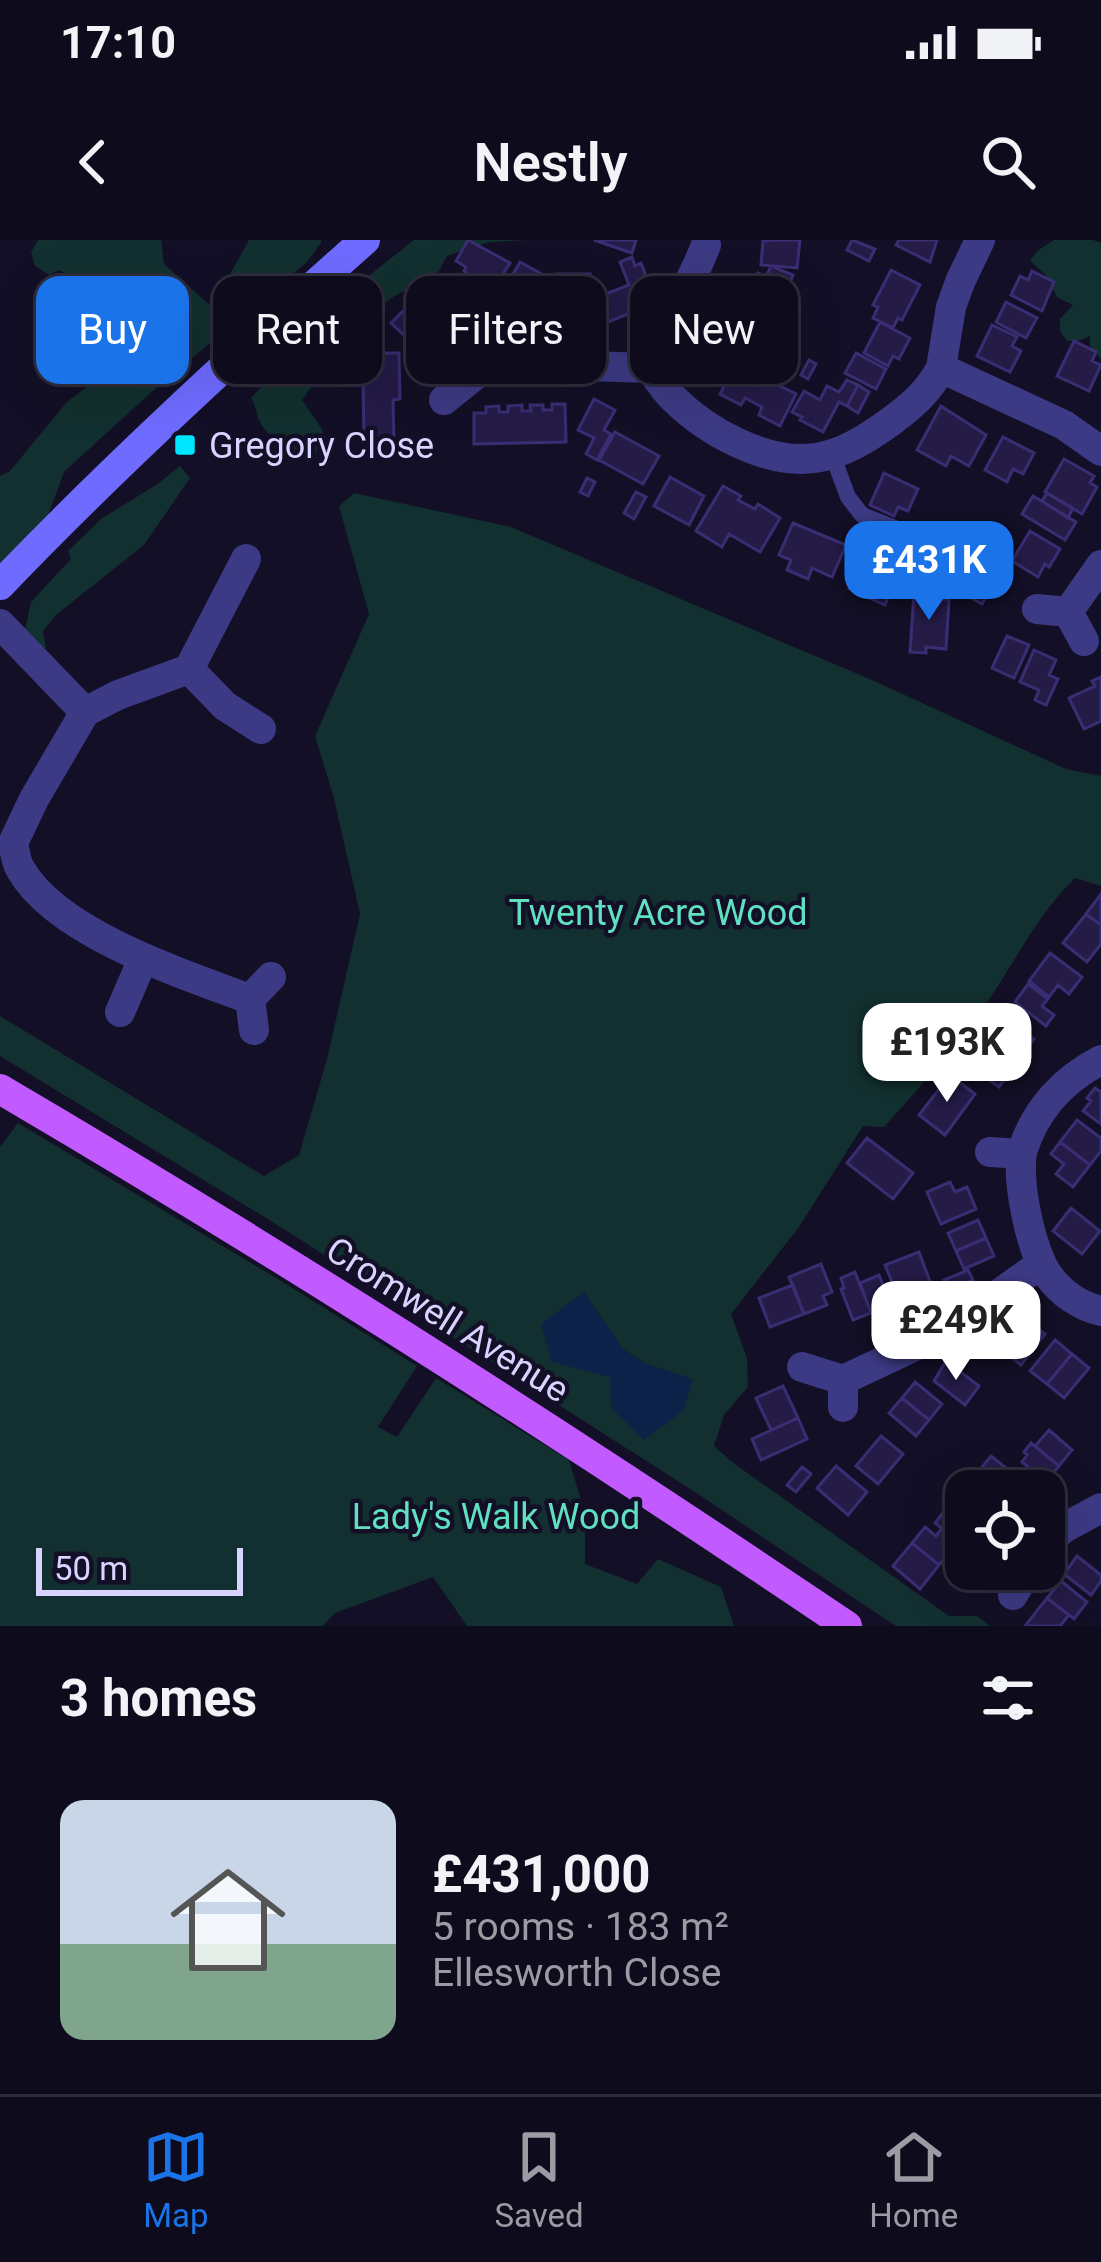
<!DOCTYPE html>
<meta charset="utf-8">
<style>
:root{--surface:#0e0b1c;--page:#1c1929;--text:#f1f3f6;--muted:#9b9ba3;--line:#2e2b3b;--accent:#1a73e8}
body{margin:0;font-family:Roboto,sans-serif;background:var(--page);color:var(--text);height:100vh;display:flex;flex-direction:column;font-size:45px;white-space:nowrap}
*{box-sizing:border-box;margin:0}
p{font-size:39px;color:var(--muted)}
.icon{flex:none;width:66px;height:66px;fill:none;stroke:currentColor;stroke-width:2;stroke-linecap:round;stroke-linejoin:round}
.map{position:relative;height:1386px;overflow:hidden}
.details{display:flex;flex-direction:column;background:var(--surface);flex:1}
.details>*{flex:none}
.top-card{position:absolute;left:36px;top:36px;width:1029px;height:108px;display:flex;gap:24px}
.controls{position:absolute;left:945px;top:1230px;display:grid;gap:24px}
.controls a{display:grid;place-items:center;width:120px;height:120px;border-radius:24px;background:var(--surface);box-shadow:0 12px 48px #0002,0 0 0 3px var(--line);font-size:60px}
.scale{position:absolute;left:36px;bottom:30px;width:207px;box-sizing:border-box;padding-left:12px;border:6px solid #d9d4ff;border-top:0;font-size:33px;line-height:42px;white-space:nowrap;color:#d9d4ff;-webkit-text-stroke:9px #130f26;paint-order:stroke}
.price{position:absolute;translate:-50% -102px;padding:0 27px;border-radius:24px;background:#fff;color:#222;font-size:39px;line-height:78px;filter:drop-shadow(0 3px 6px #0008)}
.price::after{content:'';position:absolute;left:50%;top:72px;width:36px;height:27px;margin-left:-18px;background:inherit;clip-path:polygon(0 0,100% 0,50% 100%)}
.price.on{background:var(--accent);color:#fff}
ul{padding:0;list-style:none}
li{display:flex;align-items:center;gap:36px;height:300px;padding:0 60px}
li+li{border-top:3px solid var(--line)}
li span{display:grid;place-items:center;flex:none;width:336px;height:240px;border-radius:24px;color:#555}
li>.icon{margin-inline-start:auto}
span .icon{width:144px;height:144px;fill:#fffc;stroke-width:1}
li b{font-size:51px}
h2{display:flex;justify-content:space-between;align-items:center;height:144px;padding:0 60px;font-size:51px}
.tag{padding:0 42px;border-radius:24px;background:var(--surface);box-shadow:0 12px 48px #0002,0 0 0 3px var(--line);font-size:42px;line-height:108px}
.tag.on{background:var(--accent);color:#fff}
.status{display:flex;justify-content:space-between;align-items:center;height:84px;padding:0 60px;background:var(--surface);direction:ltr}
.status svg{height:33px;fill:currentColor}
header{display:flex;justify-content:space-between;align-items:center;height:156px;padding:0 60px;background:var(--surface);font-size:54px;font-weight:600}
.menu{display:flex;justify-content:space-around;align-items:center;height:168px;border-top:3px solid var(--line);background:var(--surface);font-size:33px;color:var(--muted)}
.menu a{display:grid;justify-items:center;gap:6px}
.menu .on{color:var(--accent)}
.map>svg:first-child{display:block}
.green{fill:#12302f}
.water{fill:#0c2248}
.building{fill:#241b47;stroke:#3b2d73;stroke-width:3}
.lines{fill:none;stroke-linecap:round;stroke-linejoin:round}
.lane{stroke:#3d3a85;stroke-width:16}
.street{stroke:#3d3a85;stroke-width:30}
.secondary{stroke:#6f6bff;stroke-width:30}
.primary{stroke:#c25bff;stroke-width:30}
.poi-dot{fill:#00e5ff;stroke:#130f26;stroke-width:4.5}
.labels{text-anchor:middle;stroke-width:9;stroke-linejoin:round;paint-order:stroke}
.poi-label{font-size:36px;fill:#d9d4ff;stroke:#130f26;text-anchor:start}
.park-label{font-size:36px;fill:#5fe0c0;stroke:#130f26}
.street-label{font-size:36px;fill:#d9d4ff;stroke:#130f26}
</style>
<div class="status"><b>17:10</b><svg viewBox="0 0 49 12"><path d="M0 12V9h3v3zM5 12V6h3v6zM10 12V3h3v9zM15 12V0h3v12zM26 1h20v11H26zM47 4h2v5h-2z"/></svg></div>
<header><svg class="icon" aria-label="back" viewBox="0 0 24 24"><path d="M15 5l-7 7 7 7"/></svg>Nestly<svg class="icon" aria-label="search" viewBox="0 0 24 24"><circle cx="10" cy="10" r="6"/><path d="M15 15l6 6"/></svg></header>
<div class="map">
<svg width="1101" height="1386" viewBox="0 0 1101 1386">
<rect width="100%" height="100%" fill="#130f26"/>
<!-- green -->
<path class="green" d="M 38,0 L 161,0 L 164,24 L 212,67 L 249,0 L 321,0 L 321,3 L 307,22 L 148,155 L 64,232 L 47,278 L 0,327 L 0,236 L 10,231 L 67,162 L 94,141 L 107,123 C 79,88 77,81 72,37 L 59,30 L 49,35 L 35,26 L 31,12 Z
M 414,0 L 527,0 L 489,2 L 447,16 L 433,42 C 396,52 378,59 366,97 L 346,98 L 302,160 L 322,189 L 325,202 L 312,217 C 291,210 266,200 258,177 C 256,170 255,164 251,158 L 319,85 L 318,76 Z
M 1054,0 L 1093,0 L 1101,3 L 1101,119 L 1090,106 L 1090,96 L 1079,101 L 1067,101 L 1060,91 L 1060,79 L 1073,65 L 1057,57 L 1045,34 L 1030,21 L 1037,11 Z
M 180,226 L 190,238 L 144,305 L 57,374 L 43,391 L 46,408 L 34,414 L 23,399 L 31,362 L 71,319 L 68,311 L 101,279 L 159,243 Z
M 354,253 L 511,287 L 872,440 L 1066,529 L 1101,536 L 1101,646 L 1075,638 C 1037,675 1014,723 985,766 C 955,810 919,848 884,887 L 863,886 L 799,987 L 731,1074 L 747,1118 L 748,1147 L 724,1175 L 714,1206 L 732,1222 L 949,1376 L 977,1376 L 990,1386 L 896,1386 L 698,1254 L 279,986 L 0,816 L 0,776 L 264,936 L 299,915 L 327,819 L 360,674 L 334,558 L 315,496 L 369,374 L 339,266 Z
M 18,883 L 286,1044 L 417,1126 L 378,1187 L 397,1197 L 436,1138 L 569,1220 L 585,1273 L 585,1324 L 637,1344 L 658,1319 L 721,1347 L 734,1386 L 467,1386 L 433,1337 L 335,1373 L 323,1386 L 0,1386 L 0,907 Z"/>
<!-- water -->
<path class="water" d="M 584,1052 L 623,1109 L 647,1124 L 692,1139 L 684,1170 L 644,1200 L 611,1168 L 610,1137 L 552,1122 L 541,1084 Z"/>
<!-- building -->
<path class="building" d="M 468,0 L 510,23 L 496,45 L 485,38 L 482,43 L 464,31 L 466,27 L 456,21 Z
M 594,0 L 636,0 L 632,13 Z
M 773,0 L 800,0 L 797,28 L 761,25 L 763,1 Z
M 852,0 L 875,9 L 869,21 L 847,10 Z
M 899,0 L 937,0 L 930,22 L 896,5 Z
M 632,17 L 635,26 L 641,23 L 654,58 L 639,64 L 641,69 L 608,82 L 598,57 L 629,45 L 620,22 Z
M 520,22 L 540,33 L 537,37 L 547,43 L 533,67 L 524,61 L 522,64 L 502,53 Z
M 771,26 L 793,35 L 772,84 L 762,79 L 757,90 L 737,82 L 758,33 L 766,37 Z
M 891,30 L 920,45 L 902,80 L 898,78 L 893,88 L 873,78 L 878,67 L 873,65 Z
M 1032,31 L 1054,42 L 1042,71 L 1011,55 L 1020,36 L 1028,40 Z
M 556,34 L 590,34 L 590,87 L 566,87 L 566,60 L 556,60 Z
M 422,36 L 441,54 L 427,68 L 440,80 L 415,106 L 391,83 L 414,60 L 407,53 Z
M 1006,62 L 1037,78 L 1026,98 L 996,82 Z
M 701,78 L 716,86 L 710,98 L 735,111 L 724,133 L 713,127 L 710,132 L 691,122 L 694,117 L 684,111 Z
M 880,82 L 910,98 L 899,119 L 893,116 L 888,126 L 864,113 Z
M 992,85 L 1017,97 L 1012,106 L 1021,111 L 1010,132 L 977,116 Z
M 1074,101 L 1096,112 L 1092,121 L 1101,125 L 1089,151 L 1057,136 Z
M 369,113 L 399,113 L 400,159 L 393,160 L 394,203 L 364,203 L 363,136 L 369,136 Z
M 856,113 L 886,129 L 876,149 L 845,133 Z
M 809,120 L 816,124 L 808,139 L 801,135 Z
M 736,124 L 796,154 L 780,186 L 759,175 L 762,167 L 745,158 L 741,165 L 720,154 Z
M 847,140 L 858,145 L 847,166 L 839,162 L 823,192 L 800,180 L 802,177 L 792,172 L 804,151 L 820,160 L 827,146 L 839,152 Z
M 858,145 L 869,152 L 858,173 L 847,166 Z
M 594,159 L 615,170 L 604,190 L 611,194 L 597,220 L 586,214 L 594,198 L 578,190 Z
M 552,164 L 565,164 L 566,202 L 474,204 L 474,173 L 486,173 L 486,167 L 499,166 L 499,172 L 508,172 L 508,166 L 522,165 L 522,171 L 531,171 L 530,165 L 543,165 L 543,170 L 552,170 Z
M 941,166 L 986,195 L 969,226 L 951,216 L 946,226 L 917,210 Z
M 615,192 L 659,216 L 643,244 L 599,220 Z
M 1003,197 L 1034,213 L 1023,234 L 1013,229 L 1007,242 L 985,230 Z
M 1064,219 L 1094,236 L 1090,243 L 1097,247 L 1082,274 L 1045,252 Z
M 884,233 L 918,249 L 908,271 L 898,267 L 894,276 L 870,265 Z
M 670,237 L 704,256 L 689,285 L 654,266 Z
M 587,238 L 595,242 L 588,256 L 580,252 Z
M 723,246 L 741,256 L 738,260 L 755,269 L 758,264 L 780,278 L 760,312 L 729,294 L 722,307 L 696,291 Z
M 636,252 L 646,257 L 634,279 L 624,273 Z
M 1047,253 L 1073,268 L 1068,278 L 1042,261 Z
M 1033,256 L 1076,282 L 1065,300 L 1022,274 Z
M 793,283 L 846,305 L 832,337 L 812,328 L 808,339 L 787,330 L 791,320 L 779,315 Z
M 1030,291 L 1060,309 L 1049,327 L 1045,324 L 1038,337 L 1012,321 Z
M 978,305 L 1006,321 L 982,364 L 951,347 L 961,330 L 952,325 L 962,308 L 973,314 Z
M 862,319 L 898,335 L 885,365 L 849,349 Z
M 914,353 L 941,355 L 941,359 L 949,360 L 946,409 L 926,407 L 926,413 L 910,412 Z
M 1007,396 L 1029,405 L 1014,438 L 992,428 Z
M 1034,410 L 1056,420 L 1049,435 L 1058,439 L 1046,465 L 1035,460 L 1039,450 L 1020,442 Z
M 1101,437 L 1101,481 L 1084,489 L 1069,458 L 1095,446 L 1092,441 Z
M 1101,654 L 1101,685 L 1086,674 Z
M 1086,674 L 1101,685 L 1101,704 L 1087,722 L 1063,703 Z
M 1050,713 L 1082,737 L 1069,754 L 1058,745 L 1049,757 L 1029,741 Z
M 1028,744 L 1048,759 L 1042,766 L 1054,775 L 1046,786 L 1015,762 Z
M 1004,778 L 1034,799 L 1020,819 L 990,798 Z
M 995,802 L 1020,819 L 999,847 L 975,830 Z
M 950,835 L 975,854 L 945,895 L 919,875 Z
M 1095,848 L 1101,852 L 1101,884 L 1083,871 L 1091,861 L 1087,858 Z
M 1077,880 L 1101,898 L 1101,911 L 1090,925 L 1060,902 Z
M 867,898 L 913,933 L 893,959 L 847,923 Z
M 1060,902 L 1090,925 L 1073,947 L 1056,934 L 1064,924 L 1051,914 Z
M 950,942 L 955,952 L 967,947 L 976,969 L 941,984 L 927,952 Z
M 1071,968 L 1100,991 L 1082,1014 L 1053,991 Z
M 978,980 L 986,998 L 956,1011 L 948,993 Z
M 986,998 L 994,1016 L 964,1029 L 956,1011 Z
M 919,1012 L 932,1047 L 923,1051 L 925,1055 L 901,1064 L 885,1025 Z
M 821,1024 L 832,1052 L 823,1056 L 827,1065 L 804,1074 L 789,1037 Z
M 968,1030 L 973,1040 L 949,1050 L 944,1040 Z
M 855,1032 L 871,1073 L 853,1080 L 841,1049 L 844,1048 L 841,1038 Z
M 879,1035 L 891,1066 L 871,1073 L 860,1043 Z
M 793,1045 L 804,1074 L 770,1087 L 759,1058 Z
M 1017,1072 L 1045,1094 L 1021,1125 L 993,1103 Z
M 1055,1100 L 1072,1114 L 1047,1144 L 1030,1131 Z
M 1072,1114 L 1089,1128 L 1064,1158 L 1047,1144 Z
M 946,1121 L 979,1146 L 965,1165 L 934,1141 Z
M 915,1142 L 942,1164 L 929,1180 L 902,1158 Z
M 783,1146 L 798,1178 L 771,1190 L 756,1158 Z
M 902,1158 L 929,1180 L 916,1196 L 889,1173 Z
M 798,1178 L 807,1199 L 761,1220 L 752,1199 Z
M 1049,1190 L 1072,1210 L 1059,1226 L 1035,1206 Z
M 881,1196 L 903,1214 L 878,1244 L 856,1226 Z
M 1031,1203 L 1059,1226 L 1046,1242 L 1022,1222 L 1027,1215 L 1024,1212 Z
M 991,1216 L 1016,1236 L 1004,1251 L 992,1251 L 974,1237 Z
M 836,1226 L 867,1252 L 848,1275 L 817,1248 Z
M 802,1227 L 811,1234 L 796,1252 L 787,1245 Z
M 974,1237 L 992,1251 L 966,1251 L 966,1265 L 957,1258 Z
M 949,1265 L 966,1279 L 966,1293 L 959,1302 L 935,1283 Z
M 925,1287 L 936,1296 L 942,1288 L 959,1302 L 939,1325 L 912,1303 Z
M 912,1303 L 939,1325 L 920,1349 L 893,1326 Z
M 1077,1316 L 1101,1335 L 1101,1341 L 1091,1355 L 1064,1334 Z
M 1061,1341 L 1087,1362 L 1074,1379 L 1047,1358 Z
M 1047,1358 L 1069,1375 L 1060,1386 L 1025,1386 Z"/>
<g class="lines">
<!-- lane -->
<path class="lane" d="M 832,214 L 848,257 L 862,275 L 900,290"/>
<!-- street -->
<path class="street" d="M 980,0 L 960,42 L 951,67 L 941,128 L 1064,185 L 1101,211
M 479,85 L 490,123
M 650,128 C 664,85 690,47 706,5
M 444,160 L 490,123 L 650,128 C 657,138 664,149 673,158 C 706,191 766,225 815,218 C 843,214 868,198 890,182 C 912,166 929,151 941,128
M 246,319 L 189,429 L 118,455 L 85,472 L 34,559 L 13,603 C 15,611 16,623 21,630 C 57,693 184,735 250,759
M 1037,369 L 1068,372
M 0,384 L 85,472
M 1084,401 L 1068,372 L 1101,325
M 189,429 L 225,466 L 261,489
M 120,772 L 143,719
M 254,790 L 250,759 L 271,737
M 1101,820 C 1064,839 1036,869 1023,909 C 1015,937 1031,1011 1048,1035 C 1061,1053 1080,1066 1101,1071
M 990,912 L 1022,914
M 802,1127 L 843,1140 L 843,1167
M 843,1140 L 945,1092 L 1041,1024
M 1044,1304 L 1064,1288 L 1101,1268
M 1013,1355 L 1028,1329"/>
<!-- secondary -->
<path class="secondary" d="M 0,345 C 116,224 239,111 365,0"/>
<!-- primary -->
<path class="primary" d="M 0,849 C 288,1018 570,1199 847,1386"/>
</g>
<!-- markers -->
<rect class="poi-dot" x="173" y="193" width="24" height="24" rx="6"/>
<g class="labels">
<!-- poi labels -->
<g class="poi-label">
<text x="209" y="218">Gregory Close</text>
</g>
<!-- park labels -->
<g class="park-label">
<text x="658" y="685">Twenty Acre Wood</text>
<text x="496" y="1289">Lady's Walk Wood</text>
</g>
<!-- street labels -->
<g class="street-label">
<text transform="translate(448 1079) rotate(32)" y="13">Cromwell Avenue</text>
</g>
</g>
</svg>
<div class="controls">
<a><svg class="icon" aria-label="locate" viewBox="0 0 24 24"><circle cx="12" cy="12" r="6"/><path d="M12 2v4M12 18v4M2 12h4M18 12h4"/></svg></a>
</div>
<div class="scale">50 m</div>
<b class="price on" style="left:929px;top:383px">£431K</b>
<b class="price" style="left:947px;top:865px">£193K</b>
<b class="price" style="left:956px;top:1143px">£249K</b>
<div class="top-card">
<a class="tag on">Buy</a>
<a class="tag">Rent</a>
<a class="tag">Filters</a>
<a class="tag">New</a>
</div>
</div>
<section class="details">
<h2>3 homes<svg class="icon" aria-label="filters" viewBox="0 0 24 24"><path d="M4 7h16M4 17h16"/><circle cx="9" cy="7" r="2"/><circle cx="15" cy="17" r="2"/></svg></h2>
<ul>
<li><span style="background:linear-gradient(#c9d6e8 60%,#7fa58c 0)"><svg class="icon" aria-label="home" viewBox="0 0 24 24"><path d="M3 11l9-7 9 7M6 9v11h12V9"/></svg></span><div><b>£431,000</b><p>5 rooms · 183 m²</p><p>Ellesworth Close</p></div></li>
</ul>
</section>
<nav class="menu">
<a class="on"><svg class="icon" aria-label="map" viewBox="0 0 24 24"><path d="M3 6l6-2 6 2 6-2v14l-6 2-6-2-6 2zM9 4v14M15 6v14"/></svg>Map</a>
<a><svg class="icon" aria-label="saved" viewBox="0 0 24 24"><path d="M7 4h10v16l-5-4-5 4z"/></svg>Saved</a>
<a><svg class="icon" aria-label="home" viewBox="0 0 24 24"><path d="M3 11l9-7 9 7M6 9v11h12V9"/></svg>Home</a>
</nav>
